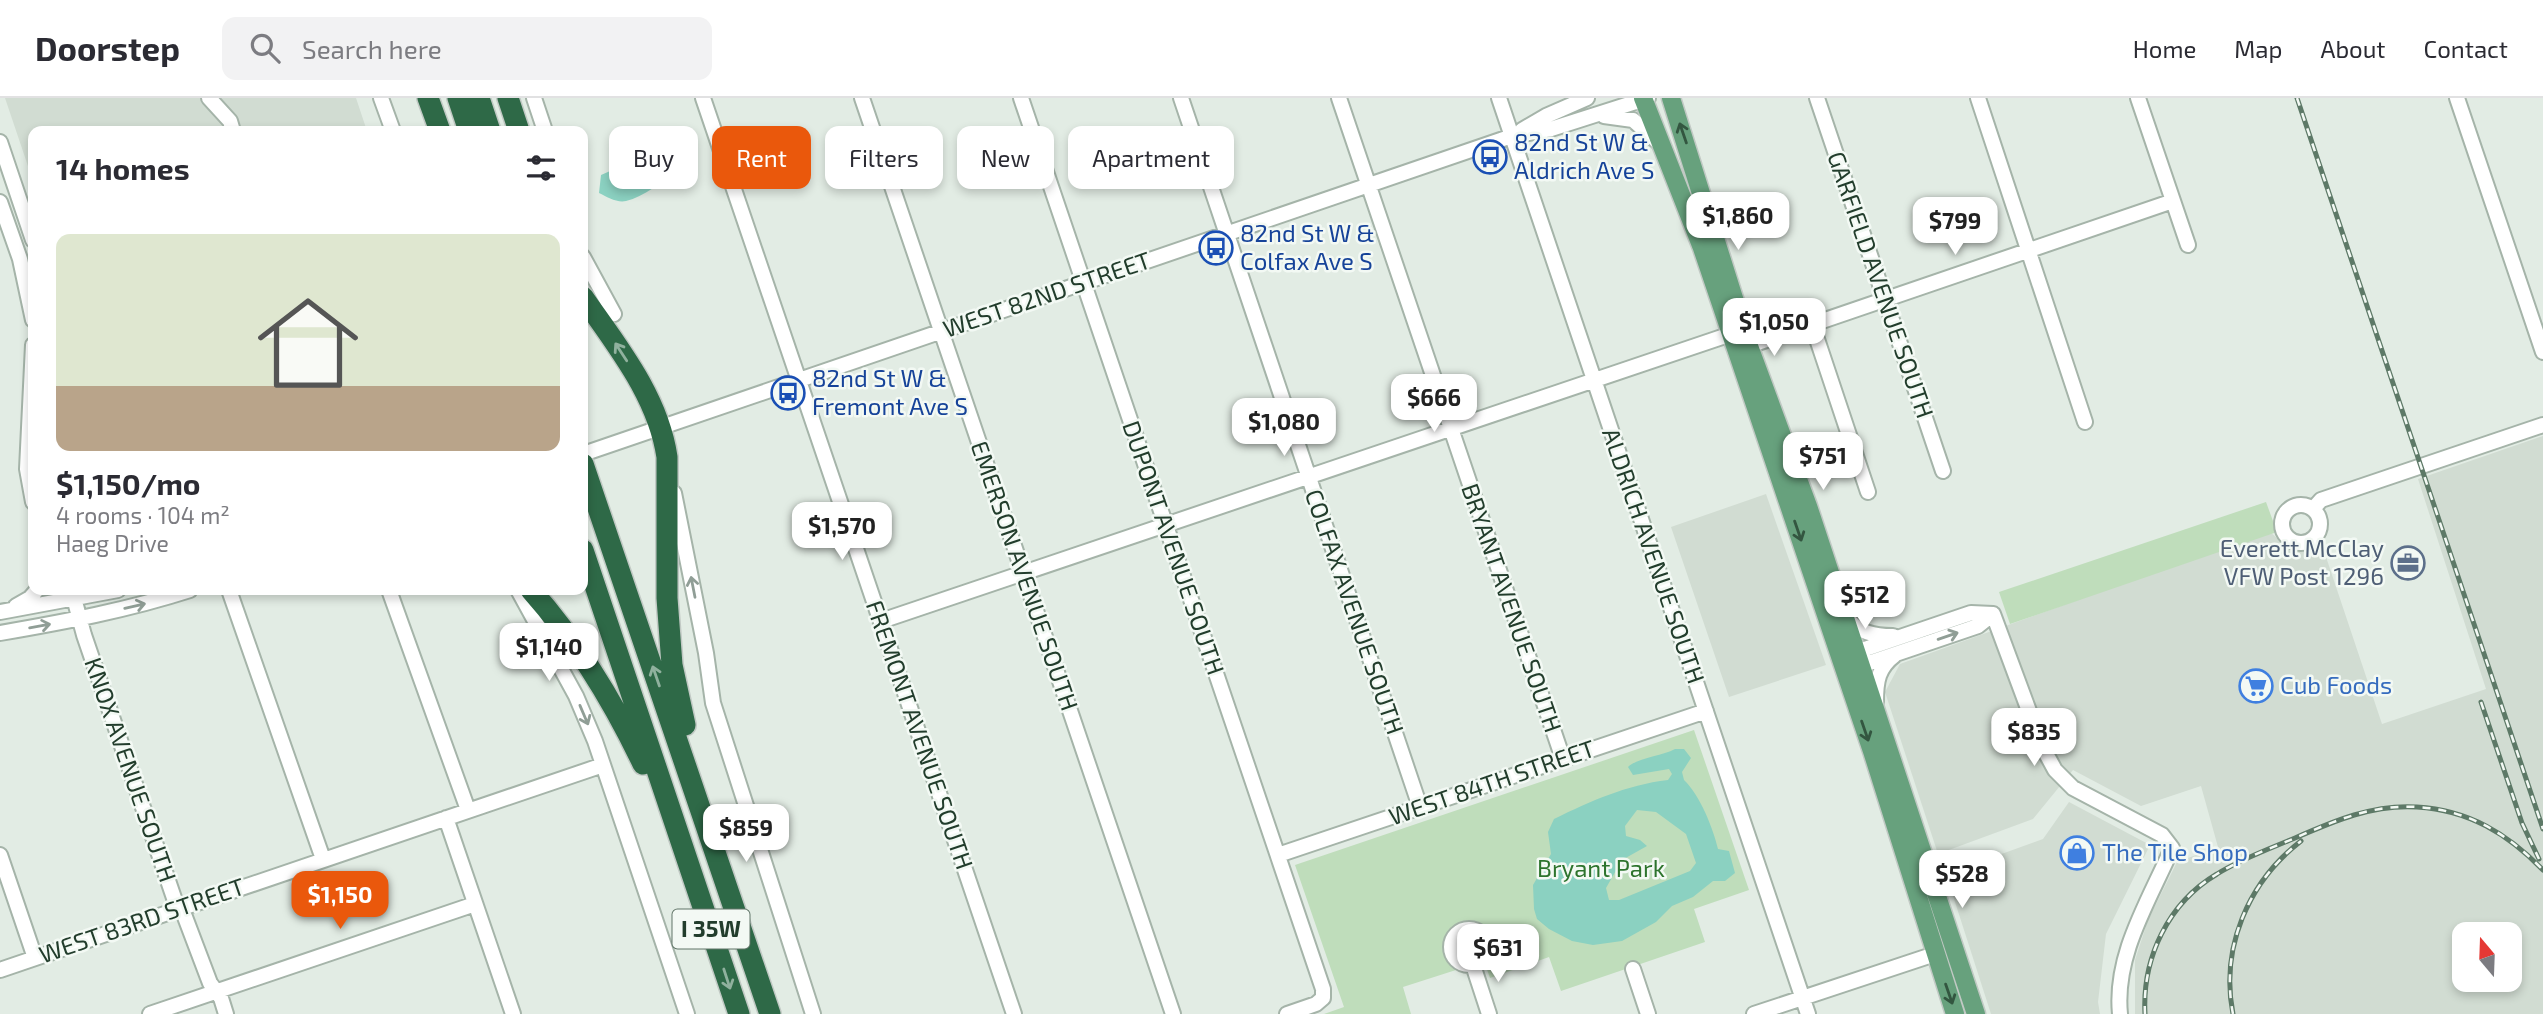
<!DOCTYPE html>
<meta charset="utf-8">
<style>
:root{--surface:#fff;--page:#f2f2f3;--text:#2b2b33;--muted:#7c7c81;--line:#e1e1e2;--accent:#ea580c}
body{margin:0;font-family:"Exo 2",sans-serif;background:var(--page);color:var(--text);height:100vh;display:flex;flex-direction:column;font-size:26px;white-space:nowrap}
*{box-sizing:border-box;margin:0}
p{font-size:23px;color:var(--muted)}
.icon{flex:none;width:38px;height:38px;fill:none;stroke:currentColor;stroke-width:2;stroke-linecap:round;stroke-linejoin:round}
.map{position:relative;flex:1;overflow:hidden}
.side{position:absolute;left:28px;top:28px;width:560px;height:469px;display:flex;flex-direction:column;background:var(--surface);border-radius:14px;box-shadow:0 4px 10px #0003}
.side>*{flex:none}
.hud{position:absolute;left:609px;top:28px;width:665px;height:63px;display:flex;gap:14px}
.needle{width:46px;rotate:341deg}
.tools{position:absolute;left:2452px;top:824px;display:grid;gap:14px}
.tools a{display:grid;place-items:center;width:70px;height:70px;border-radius:14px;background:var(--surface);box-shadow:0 4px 10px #0003;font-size:35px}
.price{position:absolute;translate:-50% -60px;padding:0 16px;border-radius:14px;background:#fff;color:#222;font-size:23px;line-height:46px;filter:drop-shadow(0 2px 4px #0008)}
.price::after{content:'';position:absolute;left:50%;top:42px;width:21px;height:16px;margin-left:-10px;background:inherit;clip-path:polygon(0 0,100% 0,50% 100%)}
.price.active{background:var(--accent);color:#fff}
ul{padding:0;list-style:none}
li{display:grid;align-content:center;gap:14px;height:371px;padding:0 28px}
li+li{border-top:2px solid var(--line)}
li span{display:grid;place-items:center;height:217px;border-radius:14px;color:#555}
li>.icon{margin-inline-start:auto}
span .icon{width:126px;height:126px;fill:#fffc;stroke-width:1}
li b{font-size:30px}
h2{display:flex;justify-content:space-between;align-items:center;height:84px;padding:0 28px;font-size:30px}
.pill{padding:0 24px;border-radius:14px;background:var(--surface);box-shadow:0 4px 10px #0003;font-size:24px;line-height:63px}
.pill.active{background:var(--accent);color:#fff}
header{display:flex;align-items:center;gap:42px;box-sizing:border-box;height:98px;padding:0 35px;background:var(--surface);border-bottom:2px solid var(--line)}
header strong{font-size:33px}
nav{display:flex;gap:38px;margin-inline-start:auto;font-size:24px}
.search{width:490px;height:63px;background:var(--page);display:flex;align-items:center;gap:18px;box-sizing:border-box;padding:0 24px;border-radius:14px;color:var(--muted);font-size:26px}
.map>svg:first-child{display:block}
.built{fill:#d1dcd2;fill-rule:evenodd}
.green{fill:#bfddbb}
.water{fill:#8bd1c1;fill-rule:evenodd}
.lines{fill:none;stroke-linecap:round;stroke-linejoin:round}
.minor-casing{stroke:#a5b4a9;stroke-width:18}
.major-casing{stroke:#c1c9c4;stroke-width:21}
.highway-casing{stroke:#c1c9c4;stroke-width:24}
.minor{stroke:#fff;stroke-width:14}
.major{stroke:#67a17d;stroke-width:18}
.highway{stroke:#2e6947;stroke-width:21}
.rail-casing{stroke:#5d7967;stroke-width:5}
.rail{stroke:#f3f9f4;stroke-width:2.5;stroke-dasharray:8;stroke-linecap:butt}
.oneway{stroke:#335640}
.oneway2{stroke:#90b19e}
.oneway3{stroke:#909e96}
.labels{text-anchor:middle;stroke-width:5;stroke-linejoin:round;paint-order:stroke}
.shield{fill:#f3f9f4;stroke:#617568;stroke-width:2}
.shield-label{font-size:23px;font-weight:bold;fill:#223d2c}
.transit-label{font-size:24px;fill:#164399;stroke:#f3f9f4;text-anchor:start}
.street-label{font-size:24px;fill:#223d2c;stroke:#f3f9f4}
.service-label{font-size:24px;fill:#4e5e75;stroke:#f3f9f4;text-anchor:end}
.shop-label{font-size:24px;fill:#366cbe;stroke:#f3f9f4;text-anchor:start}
.park-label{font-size:24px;fill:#2d742d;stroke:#f3f9f4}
</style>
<header>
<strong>Doorstep</strong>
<div class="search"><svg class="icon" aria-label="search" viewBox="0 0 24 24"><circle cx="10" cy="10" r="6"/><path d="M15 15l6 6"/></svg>Search here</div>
<nav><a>Home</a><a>Map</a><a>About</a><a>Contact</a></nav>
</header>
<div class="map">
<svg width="2543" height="916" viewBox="0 0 2543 916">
<rect width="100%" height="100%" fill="#e2ece4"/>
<!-- built -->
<path class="built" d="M 5,0 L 356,0 L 367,33 L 33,33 L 33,83 Z
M 2543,338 L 2543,916 L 2135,916 L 2135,862 L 2148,822 L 2177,764 L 2218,749 L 2201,688 L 2141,708 L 2073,672 L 2033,721 L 1938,756 L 1885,594 L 1900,566 L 2269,433 L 2294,455 L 2323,450 L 2382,626 L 2486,591 L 2418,381 ZM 2464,836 L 2510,836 L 2510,882 L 2464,882 Z
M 1766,396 L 1826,567 L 1729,599 L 1671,429 Z
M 2069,704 L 2150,747 L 2106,836 L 2098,904 L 2100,916 L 1991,916 L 1946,776 L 2043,741 Z"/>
<!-- green -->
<path class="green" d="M 2266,404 L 2277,434 L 2010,526 L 1999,494 Z
M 1694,632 L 1749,792 L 1694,811 L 1705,844 L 1561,893 L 1549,859 L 1490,880 L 1484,863 L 1403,889 L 1411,916 L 1324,916 L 1344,909 L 1295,767 Z"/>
<!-- water -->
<path class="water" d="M 669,56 L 680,63 L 676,74 C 662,83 644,99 626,103 C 617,105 607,99 599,95 L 601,77 L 633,63 Z
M 1675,651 L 1684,651 L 1691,660 L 1682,674 L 1684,682 C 1700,697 1713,730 1718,751 L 1729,753 L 1735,775 L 1725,783 L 1713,783 L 1693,799 L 1672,808 L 1656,824 L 1622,843 L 1593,847 L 1572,843 L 1549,831 L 1537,821 L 1534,811 L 1533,787 L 1551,756 L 1548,734 L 1554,721 C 1591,703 1626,687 1668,682 L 1672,676 L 1669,671 L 1633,677 L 1628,669 C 1637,660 1662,658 1675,651 ZM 1637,712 L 1656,714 L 1686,736 L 1696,765 L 1690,773 L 1619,802 L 1609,802 L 1606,790 L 1622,762 L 1647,748 L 1640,742 L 1626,738 L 1625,728 Z"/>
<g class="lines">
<defs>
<path id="minor" d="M 209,0 L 230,23 L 233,33
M 381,0 L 393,33
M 534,0 L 545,33
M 703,0 L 1014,916
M 862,0 L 1173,916
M 1021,0 L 1323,891 L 1323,900 L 1316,906 L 1287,916
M 1181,0 L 1420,709
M 1339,0 L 1563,661
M 1499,0 L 1808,916
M 1817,0 L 1943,373
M 1978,0 L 2085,324
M 2138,0 L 2188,147
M 2457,0 L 2543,254
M 1604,18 L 1633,22 L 1659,45
M 1522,32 L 1546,18 L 1587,0
M 0,44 L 33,142
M 0,104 L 20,161 L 33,222
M 583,159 L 614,216
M 1812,226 L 1868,394
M 33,247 L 27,371 L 33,404
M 1749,248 L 2173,103
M 583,356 L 1512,38 L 1551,31 L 1648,0
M 674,395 L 706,555 L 713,605 L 813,916
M2282 426a19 19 0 1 1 38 0a19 19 0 1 1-38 0Z
M 2313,411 L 2321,402 L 2543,327
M 75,492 L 74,500 L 84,537 L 174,800 L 185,819 L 210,885 L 221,900 L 226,916
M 229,492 L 323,761
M 389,492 L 468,712
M 518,492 L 576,598 L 595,643 L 687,916
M 16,508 L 30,500 L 37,492
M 0,514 L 118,492
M 1993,516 L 2042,648 L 2055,672 L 2073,690 L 2162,737 L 2172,750 C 2149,803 2114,857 2120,916
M 1846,519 C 1859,535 1874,538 1893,538
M 881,523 L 1731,236
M 0,535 C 64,524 128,512 190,492
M 1859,563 L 1865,551 L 1971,515 L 1993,516
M 1851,566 L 1859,563 L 1869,565 L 1978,528 L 1993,516
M 1876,604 C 1876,583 1878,570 1895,557
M 446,720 L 513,916
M 0,757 L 35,860
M 1278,757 L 1706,613
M1451 849a18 18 0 1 1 36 0a18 18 0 1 1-36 0Z
M 1473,867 L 1489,916
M 1633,871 L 1648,916
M 0,872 L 603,667
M 150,916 L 475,806
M 1754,916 L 1935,856"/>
<path id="major" d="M 1643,0 L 1702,150 L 1872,653 L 1955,916
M 1671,0 L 1749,248 L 1808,408 L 1976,916"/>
<path id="highway" d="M 428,0 L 440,33
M 458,0 L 469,33
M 479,0 L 490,33
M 508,0 L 519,33
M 583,199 C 617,248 658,298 667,359 L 667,500 L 672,567 L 685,627
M 583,366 L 770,916
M 583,452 L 739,916
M 531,492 C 577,544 613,603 643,666"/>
</defs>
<!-- minor casing -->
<use href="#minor" class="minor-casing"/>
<!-- major casing -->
<use href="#major" class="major-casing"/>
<!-- highway casing -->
<use href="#highway" class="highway-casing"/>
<!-- minor -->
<use href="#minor" class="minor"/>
<!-- major -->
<use href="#major" class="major"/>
<!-- highway -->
<use href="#highway" class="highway"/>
<defs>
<path id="rail" d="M 2297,0 L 2543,731
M 2481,604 L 2522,725 L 2539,761
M 2145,916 C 2142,860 2168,805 2217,776 C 2241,761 2269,751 2295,740 C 2334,723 2373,706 2417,709 C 2469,712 2508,736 2543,772
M 2233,916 C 2220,850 2248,784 2301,743"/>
</defs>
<!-- rail casing -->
<use href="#rail" class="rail-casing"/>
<!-- rail -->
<use href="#rail" class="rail"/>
</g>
<!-- one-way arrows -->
<defs><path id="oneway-shaft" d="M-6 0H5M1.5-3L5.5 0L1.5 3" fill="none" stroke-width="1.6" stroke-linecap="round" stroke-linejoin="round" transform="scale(1.75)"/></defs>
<g class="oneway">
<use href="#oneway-shaft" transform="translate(1683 35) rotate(-109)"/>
<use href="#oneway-shaft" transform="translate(1798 433) rotate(71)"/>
<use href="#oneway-shaft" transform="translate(1865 633) rotate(71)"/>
<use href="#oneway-shaft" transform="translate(1949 896) rotate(71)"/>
</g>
<g class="oneway2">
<use href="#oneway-shaft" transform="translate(621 254) rotate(-123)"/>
<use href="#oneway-shaft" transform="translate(656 578) rotate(-109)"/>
<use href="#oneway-shaft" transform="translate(727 881) rotate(72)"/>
</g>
<g class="oneway3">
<use href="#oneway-shaft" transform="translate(693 489) rotate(-101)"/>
<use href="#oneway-shaft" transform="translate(135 508) rotate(-13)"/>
<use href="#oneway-shaft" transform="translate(40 528) rotate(-10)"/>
<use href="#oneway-shaft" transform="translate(1948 538) rotate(-19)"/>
<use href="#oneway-shaft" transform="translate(584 617) rotate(67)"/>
</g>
<!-- icons -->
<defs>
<symbol id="bus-ring" viewBox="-11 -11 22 22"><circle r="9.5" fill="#f3f9f4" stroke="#1a4fb4" stroke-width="1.5"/><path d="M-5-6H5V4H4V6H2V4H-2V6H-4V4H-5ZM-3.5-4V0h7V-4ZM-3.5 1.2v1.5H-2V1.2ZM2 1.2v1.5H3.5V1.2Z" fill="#1a4fb4"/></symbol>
<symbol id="office-ring" viewBox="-11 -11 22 22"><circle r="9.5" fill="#f3f9f4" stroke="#5c6f8a" stroke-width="1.5"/><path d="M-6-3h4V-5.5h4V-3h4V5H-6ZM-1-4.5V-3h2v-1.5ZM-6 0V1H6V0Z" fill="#5c6f8a"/></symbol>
<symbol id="supermarket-ring" viewBox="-11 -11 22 22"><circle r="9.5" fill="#f3f9f4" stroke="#3f7fe0" stroke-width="1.5"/><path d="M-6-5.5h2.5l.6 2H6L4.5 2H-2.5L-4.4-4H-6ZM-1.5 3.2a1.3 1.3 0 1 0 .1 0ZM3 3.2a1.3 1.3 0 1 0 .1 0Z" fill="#3f7fe0"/></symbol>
<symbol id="shop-ring" viewBox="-11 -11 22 22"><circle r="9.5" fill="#f3f9f4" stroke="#3f7fe0" stroke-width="1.5"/><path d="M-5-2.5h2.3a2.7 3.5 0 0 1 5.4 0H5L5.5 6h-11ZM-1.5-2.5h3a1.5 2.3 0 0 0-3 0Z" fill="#3f7fe0"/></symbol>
</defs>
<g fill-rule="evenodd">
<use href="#bus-ring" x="1471" y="40" width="38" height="38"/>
<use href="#bus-ring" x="1197" y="131" width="38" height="38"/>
<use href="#bus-ring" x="769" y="276" width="38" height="38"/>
<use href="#office-ring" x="2389" y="446" width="38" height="38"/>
<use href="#supermarket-ring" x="2237" y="569" width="38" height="38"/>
<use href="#shop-ring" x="2058" y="736" width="38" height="38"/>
</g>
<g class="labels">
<!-- shield labels -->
<rect class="shield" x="672.5" y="811.5" width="77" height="39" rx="5"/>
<g class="shield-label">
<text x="711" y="839">I 35W</text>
</g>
<!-- transit labels -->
<g class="transit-label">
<text x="1514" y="53">82nd St W &amp;<tspan x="1514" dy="28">Aldrich Ave S</tspan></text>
<text x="1240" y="144">82nd St W &amp;<tspan x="1240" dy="28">Colfax Ave S</tspan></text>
<text x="812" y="289">82nd St W &amp;<tspan x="812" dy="28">Fremont Ave S</tspan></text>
</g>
<!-- street labels -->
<g class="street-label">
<text transform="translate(1880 187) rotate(71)" y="8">GARFIELD AVENUE SOUTH</text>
<text transform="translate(1047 197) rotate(-19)" y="8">WEST 82ND STREET</text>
<text transform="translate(1173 450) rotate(71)" y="8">DUPONT AVENUE SOUTH</text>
<text transform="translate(1653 458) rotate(71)" y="8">ALDRICH AVENUE SOUTH</text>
<text transform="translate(1024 478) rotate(71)" y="8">EMERSON AVENUE SOUTH</text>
<text transform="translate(1511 510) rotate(71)" y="8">BRYANT AVENUE SOUTH</text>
<text transform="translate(1354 514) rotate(71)" y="8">COLFAX AVENUE SOUTH</text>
<text transform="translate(919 637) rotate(71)" y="8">FREMONT AVENUE SOUTH</text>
<text transform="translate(130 672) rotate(71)" y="8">KNOX AVENUE SOUTH</text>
<text transform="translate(1492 685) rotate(-19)" y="8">WEST 84TH STREET</text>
<text transform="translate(142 823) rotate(-19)" y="8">WEST 83RD STREET</text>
</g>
<!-- service labels -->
<g class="service-label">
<text x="2384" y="459">Everett McClay<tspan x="2384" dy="28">VFW Post 1296</tspan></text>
</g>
<!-- shop labels -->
<g class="shop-label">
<text x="2280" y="596">Cub Foods</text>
<text x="2102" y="763">The Tile Shop</text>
</g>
<!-- park labels -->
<g class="park-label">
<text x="1601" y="779">Bryant Park</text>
</g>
</g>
</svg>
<div class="tools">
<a><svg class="needle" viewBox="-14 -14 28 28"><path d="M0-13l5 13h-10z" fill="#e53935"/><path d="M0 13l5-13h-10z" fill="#7c7c81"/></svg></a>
</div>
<b class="price" style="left:1738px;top:154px">$1,860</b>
<b class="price" style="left:1955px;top:159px">$799</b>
<b class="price" style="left:1774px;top:260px">$1,050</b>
<b class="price" style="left:1434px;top:336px">$666</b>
<b class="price" style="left:1284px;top:360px">$1,080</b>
<b class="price" style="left:1823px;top:394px">$751</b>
<b class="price" style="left:842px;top:464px">$1,570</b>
<b class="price" style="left:1865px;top:533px">$512</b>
<b class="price" style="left:549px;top:585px">$1,140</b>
<b class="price" style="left:2034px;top:670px">$835</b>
<b class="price" style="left:746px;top:766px">$859</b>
<b class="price" style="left:1962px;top:812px">$528</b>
<b class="price active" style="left:340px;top:833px">$1,150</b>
<b class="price" style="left:1498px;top:886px">$631</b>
<div class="hud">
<a class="pill">Buy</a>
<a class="pill active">Rent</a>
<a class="pill">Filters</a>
<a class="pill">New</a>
<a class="pill">Apartment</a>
</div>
<section class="side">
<h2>14 homes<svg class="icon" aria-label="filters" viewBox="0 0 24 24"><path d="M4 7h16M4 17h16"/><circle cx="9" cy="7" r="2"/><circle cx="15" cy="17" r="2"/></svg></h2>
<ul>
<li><span style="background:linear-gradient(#dfe7d0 70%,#b9a48a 0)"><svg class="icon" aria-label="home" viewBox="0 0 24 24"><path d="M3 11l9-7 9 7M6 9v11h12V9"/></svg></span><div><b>$1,150/mo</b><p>4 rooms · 104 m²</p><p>Haeg Drive</p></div></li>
</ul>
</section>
</div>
